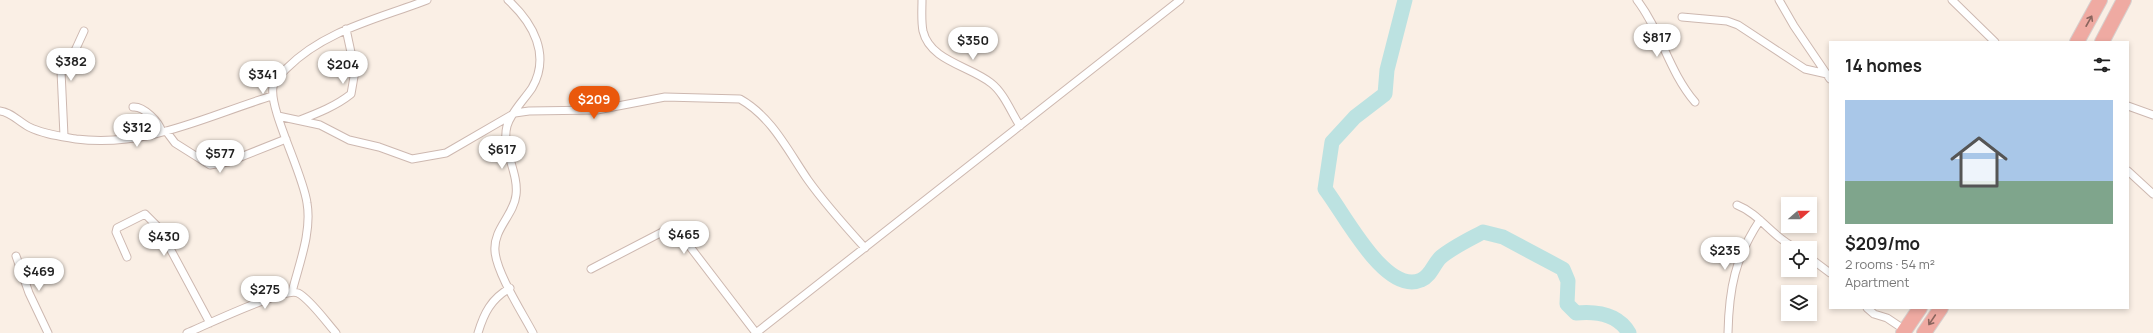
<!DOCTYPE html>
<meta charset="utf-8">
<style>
:root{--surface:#fff;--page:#f2f2f2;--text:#222;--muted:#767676;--line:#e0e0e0;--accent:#ea580c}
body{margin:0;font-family:Manrope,sans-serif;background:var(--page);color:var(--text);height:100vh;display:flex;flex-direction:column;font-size:15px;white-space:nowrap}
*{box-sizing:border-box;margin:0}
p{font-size:13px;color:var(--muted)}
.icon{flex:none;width:22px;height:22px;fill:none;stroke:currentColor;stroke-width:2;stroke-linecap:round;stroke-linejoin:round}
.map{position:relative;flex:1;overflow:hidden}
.drawer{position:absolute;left:1829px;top:41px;width:300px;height:268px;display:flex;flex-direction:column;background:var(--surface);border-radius:0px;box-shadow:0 2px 6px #0003}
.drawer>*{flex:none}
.needle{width:26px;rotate:70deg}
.fabs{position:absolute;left:1781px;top:197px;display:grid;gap:8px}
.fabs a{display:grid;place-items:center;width:36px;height:36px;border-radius:0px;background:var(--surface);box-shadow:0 2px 6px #0003;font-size:20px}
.price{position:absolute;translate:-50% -34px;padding:0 9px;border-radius:14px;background:#fff;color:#222;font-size:13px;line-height:26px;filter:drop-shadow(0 1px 2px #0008)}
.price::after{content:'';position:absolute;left:50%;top:24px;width:12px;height:9px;margin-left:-6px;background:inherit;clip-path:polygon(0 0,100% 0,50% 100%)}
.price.on{background:var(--accent);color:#fff}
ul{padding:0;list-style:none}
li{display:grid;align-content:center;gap:8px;height:212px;padding:0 16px}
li+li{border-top:1px solid var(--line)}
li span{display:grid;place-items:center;height:124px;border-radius:0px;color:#555}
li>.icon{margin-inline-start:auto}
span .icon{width:72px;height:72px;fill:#fffc;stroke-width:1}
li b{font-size:17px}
h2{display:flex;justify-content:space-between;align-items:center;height:48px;padding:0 16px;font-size:17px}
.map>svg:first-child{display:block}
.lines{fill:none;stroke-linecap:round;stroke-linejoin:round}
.river{stroke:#bce2e1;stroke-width:15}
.street-casing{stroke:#cdb8b0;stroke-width:9}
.highway-casing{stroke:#d7cfcd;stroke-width:16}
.street{stroke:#fff;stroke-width:7}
.highway{stroke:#efaaa2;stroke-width:14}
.oneway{stroke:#8a655e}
</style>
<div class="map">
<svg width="2153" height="333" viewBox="0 0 2153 333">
<rect width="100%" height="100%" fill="#faefe5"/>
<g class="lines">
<!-- river -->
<path class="river" d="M 1405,0 L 1387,70 L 1385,94 L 1355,117 L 1332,142 L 1325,189 C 1343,211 1385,296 1421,280 C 1431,276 1434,263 1441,257 C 1453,247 1470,239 1483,232 L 1503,237 L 1563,269 L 1568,281 L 1567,304 L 1576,313 C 1597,311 1618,314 1629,333"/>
<defs>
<path id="street" d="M 508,0 C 533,23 551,55 532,88 C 524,100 511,112 507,126 C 501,149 519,172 516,195 C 514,215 493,229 495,251 C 496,272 523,314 533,333
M 922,0 C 922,10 921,21 923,31 C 930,61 970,66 991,83 C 1004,93 1011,112 1020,126
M 1637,0 C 1661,31 1669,72 1695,102
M 1779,0 L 1794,26 L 1830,79
M 1952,0 L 1995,42
M 1682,17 L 1727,21 L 1738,25 L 1805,69 L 1827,74
M 2128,106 L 2153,115
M 133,107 C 144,106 159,122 162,132
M 0,111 C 11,112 19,122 29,127 C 43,134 59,136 76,139 C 148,148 206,116 272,96
M 278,116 L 320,125 L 349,140 L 379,147 L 412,159 L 446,153 L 515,113 L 529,111 L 597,110 L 665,97 L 740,99 C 772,117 788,151 808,180 C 825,204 845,226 865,248
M 300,120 C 318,113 336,106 351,94 L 355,71 L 346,29
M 166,131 L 175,143 L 210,165 L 228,162 L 286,139
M 64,136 L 61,71 L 66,62 L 73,55 L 84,31
M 2128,171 L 2153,194
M 1737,205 C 1760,214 1773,238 1796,248
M 16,256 L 29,293 L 48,333
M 127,257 L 116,232 L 117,228 L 145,214 L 159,228 L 210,323
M 1810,258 L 1830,273
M 591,269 L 668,229 L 673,229 L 681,235 L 756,333
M 292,292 C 299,264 312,232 307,203 C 303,173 269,110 273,87 C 274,80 282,73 287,68 C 325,30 378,19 427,0
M 1867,308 L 1874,314 L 1887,318 L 1905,330
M 187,333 C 204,326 285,287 298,293 C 310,299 327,323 336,333
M 478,333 C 484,313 491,299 510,288
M 756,333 L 1180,0
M 1728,333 C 1729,288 1735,258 1760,220"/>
<path id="highway" d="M 2077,42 L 2100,0
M 2102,42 L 2124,0
M 1903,333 L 1920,308
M 1924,333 L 1941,308"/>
</defs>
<!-- street casing -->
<use href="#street" class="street-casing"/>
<!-- highway casing -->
<use href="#highway" class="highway-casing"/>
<!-- street -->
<use href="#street" class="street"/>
<!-- highway -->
<use href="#highway" class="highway"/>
</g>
<!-- one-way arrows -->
<defs><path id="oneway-shaft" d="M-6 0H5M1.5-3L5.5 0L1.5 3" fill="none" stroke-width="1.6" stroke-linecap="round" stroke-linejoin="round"/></defs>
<g class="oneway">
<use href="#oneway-shaft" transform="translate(2089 21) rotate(-61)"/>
<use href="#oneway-shaft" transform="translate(1932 320) rotate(124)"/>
</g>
</svg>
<div class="fabs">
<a><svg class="needle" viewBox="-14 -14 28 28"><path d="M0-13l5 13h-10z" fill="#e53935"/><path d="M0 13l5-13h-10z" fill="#767676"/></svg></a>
<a><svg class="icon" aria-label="locate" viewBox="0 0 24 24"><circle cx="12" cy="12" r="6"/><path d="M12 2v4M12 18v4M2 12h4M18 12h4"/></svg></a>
<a><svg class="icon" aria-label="layers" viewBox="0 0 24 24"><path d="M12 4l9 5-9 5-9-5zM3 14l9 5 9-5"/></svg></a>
</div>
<b class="price" style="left:1657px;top:58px">$817</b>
<b class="price" style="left:973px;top:61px">$350</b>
<b class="price" style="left:71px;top:82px">$382</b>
<b class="price" style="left:343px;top:85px">$204</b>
<b class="price" style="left:263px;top:95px">$341</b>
<b class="price on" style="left:594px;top:120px">$209</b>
<b class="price" style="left:137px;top:148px">$312</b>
<b class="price" style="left:502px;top:170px">$617</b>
<b class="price" style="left:220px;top:174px">$577</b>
<b class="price" style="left:684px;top:255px">$465</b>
<b class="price" style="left:164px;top:257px">$430</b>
<b class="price" style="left:1725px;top:271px">$235</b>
<b class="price" style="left:39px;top:292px">$469</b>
<b class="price" style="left:265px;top:310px">$275</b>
<section class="drawer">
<h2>14 homes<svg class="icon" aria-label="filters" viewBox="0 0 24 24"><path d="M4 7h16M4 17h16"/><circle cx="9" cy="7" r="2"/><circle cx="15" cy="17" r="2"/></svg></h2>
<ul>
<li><span style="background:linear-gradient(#a9c7e8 65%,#7fa58c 0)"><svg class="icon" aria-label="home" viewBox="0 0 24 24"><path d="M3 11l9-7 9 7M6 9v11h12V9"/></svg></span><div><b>$209/mo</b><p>2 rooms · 54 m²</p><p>Apartment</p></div></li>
</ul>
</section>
</div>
